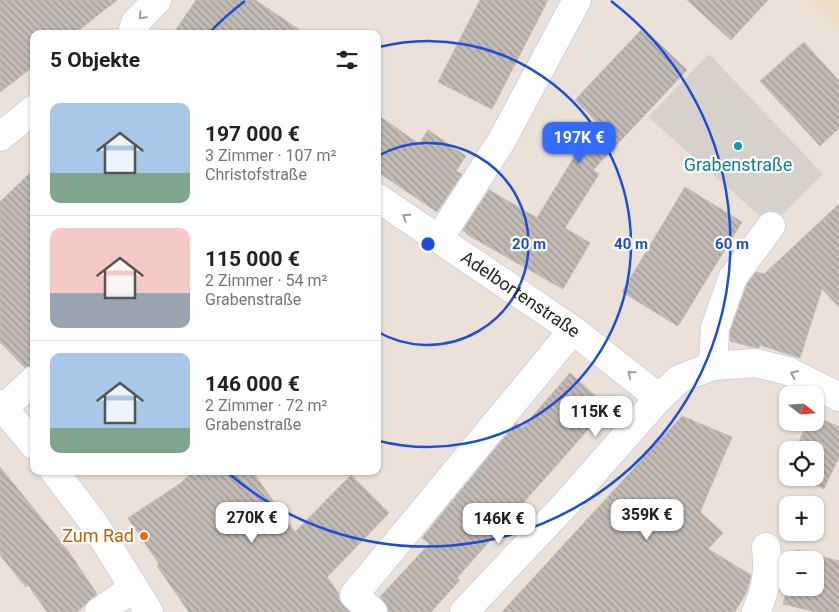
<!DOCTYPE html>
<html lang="de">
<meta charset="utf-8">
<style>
:root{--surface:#fff;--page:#f6f6f6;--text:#222;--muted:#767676;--line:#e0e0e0;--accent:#316cff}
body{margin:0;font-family:Roboto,sans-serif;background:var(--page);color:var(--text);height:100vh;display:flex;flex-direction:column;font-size:19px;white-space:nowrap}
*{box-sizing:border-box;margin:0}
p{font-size:16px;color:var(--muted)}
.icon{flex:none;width:28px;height:28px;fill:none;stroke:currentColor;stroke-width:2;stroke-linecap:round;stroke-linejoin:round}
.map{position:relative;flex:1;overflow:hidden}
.drawer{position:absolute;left:30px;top:30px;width:351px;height:445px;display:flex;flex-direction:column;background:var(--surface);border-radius:10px;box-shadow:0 1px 4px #0004}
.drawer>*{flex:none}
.needle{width:32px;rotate:107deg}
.tools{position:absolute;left:779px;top:386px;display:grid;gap:10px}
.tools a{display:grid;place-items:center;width:45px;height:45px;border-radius:10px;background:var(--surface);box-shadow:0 1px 4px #0004;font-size:25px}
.price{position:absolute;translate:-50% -42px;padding:0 11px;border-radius:10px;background:#fff;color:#222;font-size:16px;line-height:32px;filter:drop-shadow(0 1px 2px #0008)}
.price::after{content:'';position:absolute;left:50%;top:30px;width:15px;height:11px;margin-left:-8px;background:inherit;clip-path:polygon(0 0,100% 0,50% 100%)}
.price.current{background:var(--accent);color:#fff}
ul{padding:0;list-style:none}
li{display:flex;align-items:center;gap:15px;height:125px;padding:0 20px}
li+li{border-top:1px solid var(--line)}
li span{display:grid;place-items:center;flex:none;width:140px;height:100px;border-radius:10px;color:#555}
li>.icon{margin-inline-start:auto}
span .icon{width:60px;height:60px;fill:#fffc;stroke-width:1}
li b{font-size:21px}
h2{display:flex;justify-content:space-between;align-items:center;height:60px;padding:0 20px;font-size:21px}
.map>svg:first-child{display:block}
.education{fill:#efddc5}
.plaza{fill:#d7d1cb}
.building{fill:url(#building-back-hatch);stroke:#c6bdb2}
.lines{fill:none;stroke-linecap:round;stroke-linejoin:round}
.minor-casing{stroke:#cdd3e2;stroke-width:30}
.minor{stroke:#fff;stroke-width:28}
.oneway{stroke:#9e9e9e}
.ring{fill:none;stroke:#1d4ed8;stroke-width:2.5}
.culture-dot{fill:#0f9aa8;stroke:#fff;stroke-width:2}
.food-dot{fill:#e8710a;stroke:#fff;stroke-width:2}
.labels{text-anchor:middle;stroke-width:4.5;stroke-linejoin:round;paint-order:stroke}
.culture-label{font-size:18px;fill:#0d838f;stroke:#fff}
.street-label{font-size:18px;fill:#282828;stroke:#fff}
.food-label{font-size:18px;fill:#c56008;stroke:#fff;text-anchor:end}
.centre{fill:#1d4ed8;stroke:#fff;stroke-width:2.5}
.ring-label{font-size:15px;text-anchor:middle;font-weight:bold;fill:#1d4ed8;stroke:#fff;stroke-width:4.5;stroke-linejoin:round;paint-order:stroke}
</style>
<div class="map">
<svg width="839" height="612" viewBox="0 0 839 612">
<defs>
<pattern id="building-back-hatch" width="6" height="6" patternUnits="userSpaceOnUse" patternTransform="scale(1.25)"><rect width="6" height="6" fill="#c3bbb5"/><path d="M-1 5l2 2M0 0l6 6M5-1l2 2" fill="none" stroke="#9e9893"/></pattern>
</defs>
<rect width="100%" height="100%" fill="#ebe1d8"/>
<!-- education -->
<path class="education" d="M 808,0 L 839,0 L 839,28 Z"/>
<!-- plaza -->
<path class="plaza" d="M 709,54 L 823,174 L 771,226 L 648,117 Z"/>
<!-- building -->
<path class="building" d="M 0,0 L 117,0 L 74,34 L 34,34 L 34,66 L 0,92 Z
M 196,0 L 255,0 L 306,34 L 173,34 Z
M 480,0 L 548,0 L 492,109 L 438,82 Z
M 687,0 L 768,0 L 731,40 Z
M 643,28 L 687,70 L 593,170 L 599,174 L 565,228 L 590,243 L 563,289 L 468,235 L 463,230 L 489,190 L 537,218 L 596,121 L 575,100 Z
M 804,42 L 839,81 L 839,128 L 820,146 L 760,81 Z
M 378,115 L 419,144 L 428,130 L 466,156 L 456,171 L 462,174 L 437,212 L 378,172 Z
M 34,169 L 34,365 L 25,368 L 0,342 L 0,202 Z
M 685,187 L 742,222 L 678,326 L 622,292 Z
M 839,204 L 839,307 L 822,289 L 800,358 L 760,345 L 759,348 L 753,347 L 730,341 L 730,331 L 747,284 L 756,272 L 764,274 Z
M 570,373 L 608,407 L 457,578 L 460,580 L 431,612 L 388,612 L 388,607 L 380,597 L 429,544 L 422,538 L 516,423 L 522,428 Z
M 682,416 L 732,437 L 700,512 L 723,533 L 708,549 L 751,575 L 747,591 L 735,612 L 502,612 Z
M 815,416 L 839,427 L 839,457 L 824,489 L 799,478 L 815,478 L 815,450 L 795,450 L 808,422 L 815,422 Z
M 0,467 L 69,552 L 97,594 L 77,612 L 47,612 L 28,585 L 26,587 L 0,555 Z
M 193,471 L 252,471 L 295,532 L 351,475 L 389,513 L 327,577 L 339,594 L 339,600 L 350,612 L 189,612 L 157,566 L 159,564 L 128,518 L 181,483 Z
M 797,550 L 839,561 L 839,612 L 816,612 L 783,604 L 788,586 L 815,588 L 815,560 L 794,560 Z"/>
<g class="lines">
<defs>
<g id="minor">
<path d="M 132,34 L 135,23 L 157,0"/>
<path d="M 0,137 L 34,109"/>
<path id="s1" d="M 378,198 L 573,330 L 659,398"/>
<path d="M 439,239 L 502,140 L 577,0"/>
<path d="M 713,366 L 715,328 L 733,277 L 771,226"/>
<path d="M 0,404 L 34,445"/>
<path d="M 4,408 L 34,380"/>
<path d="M 54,471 L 93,522 L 149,612"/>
<path d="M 99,612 L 133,588"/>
<path d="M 373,612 L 354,595 L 573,330"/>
<path d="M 464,612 L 564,506 L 659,398 L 679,379 L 713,366 L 755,363 L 788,371 L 839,397"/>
<path d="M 756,612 C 766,590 769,571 766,547"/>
</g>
</defs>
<!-- minor casing -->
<use href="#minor" class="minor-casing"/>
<!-- minor -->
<use href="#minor" class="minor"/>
</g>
<!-- one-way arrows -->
<defs><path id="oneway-chevron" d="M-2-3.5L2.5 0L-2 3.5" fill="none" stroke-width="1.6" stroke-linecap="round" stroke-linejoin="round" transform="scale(1.25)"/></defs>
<g class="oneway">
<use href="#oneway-chevron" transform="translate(142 16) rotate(133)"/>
<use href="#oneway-chevron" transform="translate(406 217) rotate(-147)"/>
<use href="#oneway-chevron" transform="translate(631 374) rotate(-141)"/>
<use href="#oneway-chevron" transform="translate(794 374) rotate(-155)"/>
</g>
<!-- distance rings -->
<g class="ring">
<path d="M378 156A101 101 0 1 1 378 332"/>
<path d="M379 47A203 203 0 1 1 379 441"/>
<path d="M209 33A304 304 0 0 1 245 1M611 1A304 304 0 1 1 227 472"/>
</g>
<!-- markers -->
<circle class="culture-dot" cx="738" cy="146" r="5"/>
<circle class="food-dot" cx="144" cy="536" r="5"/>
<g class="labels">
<!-- culture labels -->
<g class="culture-label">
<text x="738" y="171">Grabenstraße</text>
</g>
<!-- street labels -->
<g class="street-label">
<text dy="6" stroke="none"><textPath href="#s1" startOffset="172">Adelbortenstraße</textPath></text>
</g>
<!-- food labels -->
<g class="food-label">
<text x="134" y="542">Zum Rad</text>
</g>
</g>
<circle cx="428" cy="244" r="8" class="centre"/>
<g class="ring-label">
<text x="529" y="249">20 m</text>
<text x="631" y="249">40 m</text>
<text x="732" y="249">60 m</text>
</g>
</svg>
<div class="tools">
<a><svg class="needle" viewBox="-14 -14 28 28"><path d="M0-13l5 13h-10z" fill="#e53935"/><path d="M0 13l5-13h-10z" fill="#767676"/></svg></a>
<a><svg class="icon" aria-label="locate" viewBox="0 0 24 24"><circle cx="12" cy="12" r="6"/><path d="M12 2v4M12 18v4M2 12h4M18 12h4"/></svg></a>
<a>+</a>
<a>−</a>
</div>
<b class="price current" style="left:579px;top:164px">197K €</b>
<b class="price" style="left:596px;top:438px">115K €</b>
<b class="price" style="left:647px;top:541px">359K €</b>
<b class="price" style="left:252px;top:544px">270K €</b>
<b class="price" style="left:499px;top:545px">146K €</b>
<section class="drawer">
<h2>5 Objekte<svg class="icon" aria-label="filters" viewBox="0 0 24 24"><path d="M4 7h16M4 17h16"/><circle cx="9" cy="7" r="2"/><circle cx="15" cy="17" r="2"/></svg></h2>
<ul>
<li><span style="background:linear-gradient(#a9c7e8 70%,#7fa58c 0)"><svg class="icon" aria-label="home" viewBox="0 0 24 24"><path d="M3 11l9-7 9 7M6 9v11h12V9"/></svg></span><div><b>197 000 €</b><p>3 Zimmer · 107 m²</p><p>Christofstraße</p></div></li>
<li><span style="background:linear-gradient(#f6c9c9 65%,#9aa5b1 0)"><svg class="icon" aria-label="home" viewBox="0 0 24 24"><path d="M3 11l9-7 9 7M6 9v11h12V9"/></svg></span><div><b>115 000 €</b><p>2 Zimmer · 54 m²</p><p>Grabenstraße</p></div></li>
<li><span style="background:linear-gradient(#a9c7e8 75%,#7fa58c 0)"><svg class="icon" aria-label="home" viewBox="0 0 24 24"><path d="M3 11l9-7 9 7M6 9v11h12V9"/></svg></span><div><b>146 000 €</b><p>2 Zimmer · 72 m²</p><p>Grabenstraße</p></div></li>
</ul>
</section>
</div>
